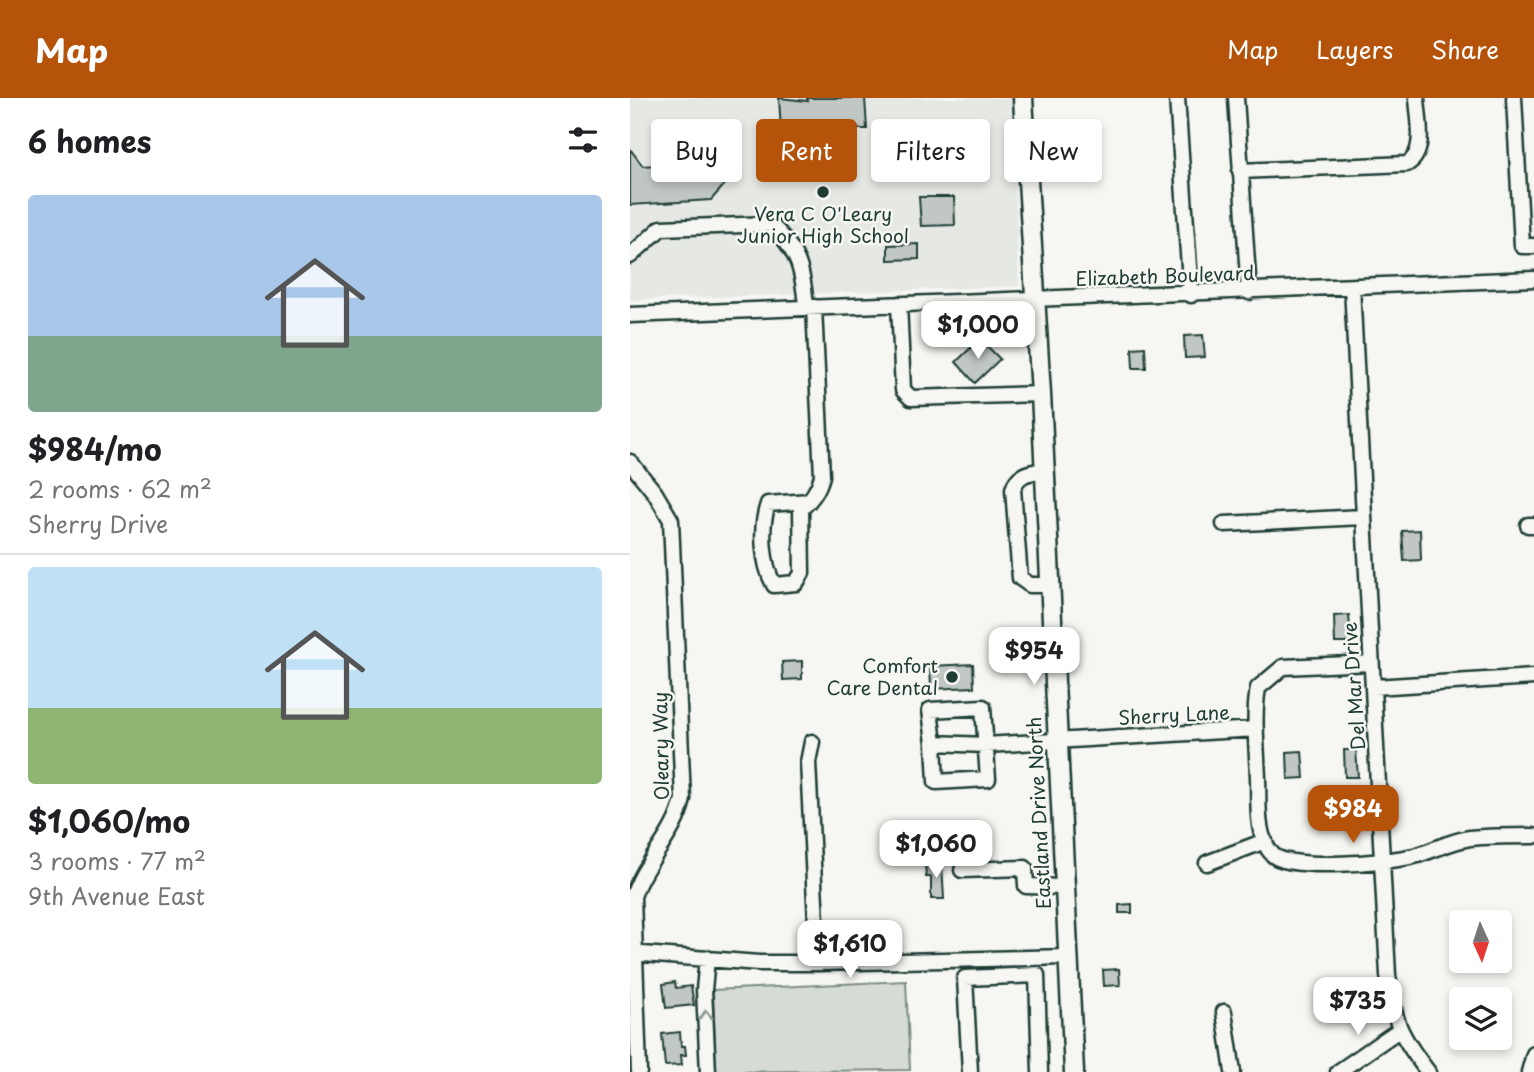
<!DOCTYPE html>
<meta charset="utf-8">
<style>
:root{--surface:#fff;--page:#f6f6f6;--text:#202124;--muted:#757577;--line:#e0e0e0;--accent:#b45309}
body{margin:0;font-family:"Playpen Sans",sans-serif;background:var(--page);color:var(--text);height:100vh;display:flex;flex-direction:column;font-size:26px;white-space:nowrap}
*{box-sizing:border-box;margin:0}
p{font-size:23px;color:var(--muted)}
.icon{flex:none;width:38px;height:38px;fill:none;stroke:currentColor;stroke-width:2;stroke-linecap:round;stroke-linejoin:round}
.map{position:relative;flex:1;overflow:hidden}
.drawer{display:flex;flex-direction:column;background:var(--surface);width:630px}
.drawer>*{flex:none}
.banner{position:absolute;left:21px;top:21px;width:665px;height:63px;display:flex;gap:14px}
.needle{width:46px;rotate:177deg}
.controls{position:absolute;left:819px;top:812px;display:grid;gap:14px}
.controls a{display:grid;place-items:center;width:63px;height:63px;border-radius:7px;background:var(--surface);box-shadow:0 4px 10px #0003;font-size:35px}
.price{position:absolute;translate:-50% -60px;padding:0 16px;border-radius:14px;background:#fff;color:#222;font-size:23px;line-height:46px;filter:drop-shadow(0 2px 4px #0008)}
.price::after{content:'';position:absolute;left:50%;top:42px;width:21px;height:16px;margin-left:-10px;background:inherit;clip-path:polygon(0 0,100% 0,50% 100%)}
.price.current{background:var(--accent);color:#fff}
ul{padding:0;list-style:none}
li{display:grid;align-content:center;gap:14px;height:371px;padding:0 28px}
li+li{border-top:2px solid var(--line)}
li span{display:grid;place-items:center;height:217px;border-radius:7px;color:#555}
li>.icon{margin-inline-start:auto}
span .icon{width:126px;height:126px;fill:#fffc;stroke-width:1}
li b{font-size:30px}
h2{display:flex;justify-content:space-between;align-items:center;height:84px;padding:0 28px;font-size:30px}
.tag{padding:0 24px;border-radius:7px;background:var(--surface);box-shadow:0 4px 10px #0003;font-size:24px;line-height:63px}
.tag.current{background:var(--accent);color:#fff}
header{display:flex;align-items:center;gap:42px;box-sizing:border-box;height:98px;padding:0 35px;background:var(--accent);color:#fff}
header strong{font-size:33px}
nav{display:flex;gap:38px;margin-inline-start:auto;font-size:24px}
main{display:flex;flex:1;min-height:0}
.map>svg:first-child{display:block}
.built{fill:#e6e8e4}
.pitch{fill:#d6dbd6;stroke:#7a8c85;stroke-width:2}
.building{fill:#c1c8c3;stroke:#1f3d34;stroke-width:2}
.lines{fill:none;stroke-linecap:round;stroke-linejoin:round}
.minor-casing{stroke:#1f3d34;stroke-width:19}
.major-casing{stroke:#1f3d34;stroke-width:23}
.minor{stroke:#f6f6f2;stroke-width:14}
.major{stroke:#f6f6f2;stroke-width:18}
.oneway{stroke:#8a9a93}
.poi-dot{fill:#1f3d34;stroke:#f6f6f2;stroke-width:2.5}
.labels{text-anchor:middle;stroke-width:5;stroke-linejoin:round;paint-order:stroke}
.poi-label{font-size:19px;fill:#1f3d34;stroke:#f6f6f2}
.street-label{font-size:19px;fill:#1f3d34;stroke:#f6f6f2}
</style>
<header>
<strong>Map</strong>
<nav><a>Map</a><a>Layers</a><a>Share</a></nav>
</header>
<main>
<section class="drawer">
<h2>6 homes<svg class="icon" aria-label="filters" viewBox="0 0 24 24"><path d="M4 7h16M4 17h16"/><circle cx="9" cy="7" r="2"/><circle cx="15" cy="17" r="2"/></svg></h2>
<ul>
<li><span style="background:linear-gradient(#a9c7e8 65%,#7fa58c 0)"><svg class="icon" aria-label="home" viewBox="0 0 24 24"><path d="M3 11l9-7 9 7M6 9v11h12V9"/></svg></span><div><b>$984/mo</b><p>2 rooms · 62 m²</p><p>Sherry Drive</p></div></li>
<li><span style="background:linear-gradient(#bfe0f5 65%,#8fb573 0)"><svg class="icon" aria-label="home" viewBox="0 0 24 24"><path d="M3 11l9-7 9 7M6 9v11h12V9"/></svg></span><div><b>$1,060/mo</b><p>3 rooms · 77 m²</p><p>9th Avenue East</p></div></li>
</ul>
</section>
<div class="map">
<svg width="904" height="974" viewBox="0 0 904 974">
<rect width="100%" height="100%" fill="#f6f6f2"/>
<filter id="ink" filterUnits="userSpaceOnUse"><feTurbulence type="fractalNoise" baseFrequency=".0143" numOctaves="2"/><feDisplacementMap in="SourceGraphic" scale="14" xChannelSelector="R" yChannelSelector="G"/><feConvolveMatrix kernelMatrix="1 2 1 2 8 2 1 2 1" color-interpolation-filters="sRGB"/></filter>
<g filter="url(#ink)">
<!-- built -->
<path class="built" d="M 0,0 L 382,0 L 389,188 L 0,202 Z"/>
<!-- pitch -->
<path class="pitch" d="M 276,883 L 280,972 L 86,974 L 83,892 Z"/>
<!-- building -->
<path class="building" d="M 149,0 L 178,3 L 177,0 L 235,0 L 237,31 L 225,31 L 225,37 L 217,38 L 218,48 L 177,52 L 172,45 L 152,48 Z
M 77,47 L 105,75 L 81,102 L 0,107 L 0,51 L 13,68 L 63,64 Z
M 289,99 L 324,99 L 325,127 L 291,128 Z
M 289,146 L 289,161 L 258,162 L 258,147 Z
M 573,237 L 575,259 L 555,260 L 554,238 Z
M 350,241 L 370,261 L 345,285 L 326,264 Z
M 515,249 L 516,270 L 503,270 L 502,250 Z
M 790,432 L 791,462 L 774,463 L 772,433 Z
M 719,517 L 721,545 L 705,545 L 704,518 Z
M 172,563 L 172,581 L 153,582 L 152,564 Z
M 343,566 L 344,589 L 301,591 L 300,568 Z
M 714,652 L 726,652 L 728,679 L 715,679 Z
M 672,653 L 674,680 L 658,681 L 657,654 Z
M 295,765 L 312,765 L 314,801 L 301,801 L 301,779 L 296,779 Z
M 502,806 L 502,815 L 489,815 L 489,807 Z
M 489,871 L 490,887 L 474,888 L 473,872 Z
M 45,884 L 46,890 L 61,888 L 64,907 L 36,910 L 33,886 Z
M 50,934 L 51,948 L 55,948 L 56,957 L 51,957 L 52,967 L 35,968 L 32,936 Z"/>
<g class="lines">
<defs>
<path id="minor" d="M 547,0 L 561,197
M 606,0 L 619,194
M 884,0 L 892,148 L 904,148
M 610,73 L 777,66 C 797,55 788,20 787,0
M 0,158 L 31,130 L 140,126 C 168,152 173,171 176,209
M 722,189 L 758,877 C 764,924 769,936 798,974
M 269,206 L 273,292 L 281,300 L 411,296
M 0,217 L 904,181
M 0,364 L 25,395 L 41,422 L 53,701 C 45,739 14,763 3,799 L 9,974
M 414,372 C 399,375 388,375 383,391 L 390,480 L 400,487 L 418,487
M 179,403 L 138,406 C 130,429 132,465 144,487 L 166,485 L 172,475 L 171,411 C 182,400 188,393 192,378 L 184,209
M 594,426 L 733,419
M 898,427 L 904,427
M 741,565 L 653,569 L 628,590 C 623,619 627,651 628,680 C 629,704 625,739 643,757 C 660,773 761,764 784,758 C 803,753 820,743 840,740 C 861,738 883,738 904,738
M 744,589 L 904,579
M 182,644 L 178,664 L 188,865
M 304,645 L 306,684 L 358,681 L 353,609 L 300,612 L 304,645 L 356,647 L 626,631
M 577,765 L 635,743
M 332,772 L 395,770 L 396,788 L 434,789
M 0,855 L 129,865 L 188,865 L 438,859
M 77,860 L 74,892 L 78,974
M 594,914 L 603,974
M 340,974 L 335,880 L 407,877 L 410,974
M 708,974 L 769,932
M 899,974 L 904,956"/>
<path id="major" d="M 393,0 L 411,296 L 444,974"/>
</defs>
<!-- minor casing -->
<use href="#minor" class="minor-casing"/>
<!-- major casing -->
<use href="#major" class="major-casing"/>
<!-- minor -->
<use href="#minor" class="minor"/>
<!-- major -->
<use href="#major" class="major"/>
</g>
<!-- one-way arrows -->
<defs><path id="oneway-chevron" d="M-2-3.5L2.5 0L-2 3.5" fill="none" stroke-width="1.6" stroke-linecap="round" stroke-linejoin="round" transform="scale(1.75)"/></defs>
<use class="oneway" href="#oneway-chevron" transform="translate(76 917) rotate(-93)"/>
</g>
<!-- markers -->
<g class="poi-dot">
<circle cx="193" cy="94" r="7"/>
<circle cx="322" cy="579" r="7"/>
</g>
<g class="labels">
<!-- poi labels -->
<g class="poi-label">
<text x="193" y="123">Vera C O'Leary<tspan x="193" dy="22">Junior High School</tspan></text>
<text x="308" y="575" text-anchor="end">Comfort<tspan x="308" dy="22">Care Dental</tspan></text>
</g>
<!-- street labels -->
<g class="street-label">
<text transform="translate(535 178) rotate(-2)" y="7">Elizabeth Boulevard</text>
<text transform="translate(724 588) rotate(-94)" y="7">Del Mar Drive</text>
<text transform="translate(544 617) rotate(-3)" y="7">Sherry Lane</text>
<text transform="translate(31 648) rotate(-91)" y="7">Oleary Way</text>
<text transform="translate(409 715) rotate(-93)" y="7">Eastland Drive North</text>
</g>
</g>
</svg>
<div class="controls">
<a><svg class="needle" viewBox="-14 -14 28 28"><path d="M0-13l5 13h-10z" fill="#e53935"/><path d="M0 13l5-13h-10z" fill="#757577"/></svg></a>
<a><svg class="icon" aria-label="layers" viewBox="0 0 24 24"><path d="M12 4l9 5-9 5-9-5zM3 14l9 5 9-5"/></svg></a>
</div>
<b class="price" style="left:348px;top:263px">$1,000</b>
<b class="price" style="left:404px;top:589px">$954</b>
<b class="price current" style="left:723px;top:747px">$984</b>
<b class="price" style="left:306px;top:782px">$1,060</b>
<b class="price" style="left:220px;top:882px">$1,610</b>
<b class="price" style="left:728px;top:939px">$735</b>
<div class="banner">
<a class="tag">Buy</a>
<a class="tag current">Rent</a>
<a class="tag">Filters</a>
<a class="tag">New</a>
</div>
</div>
</main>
